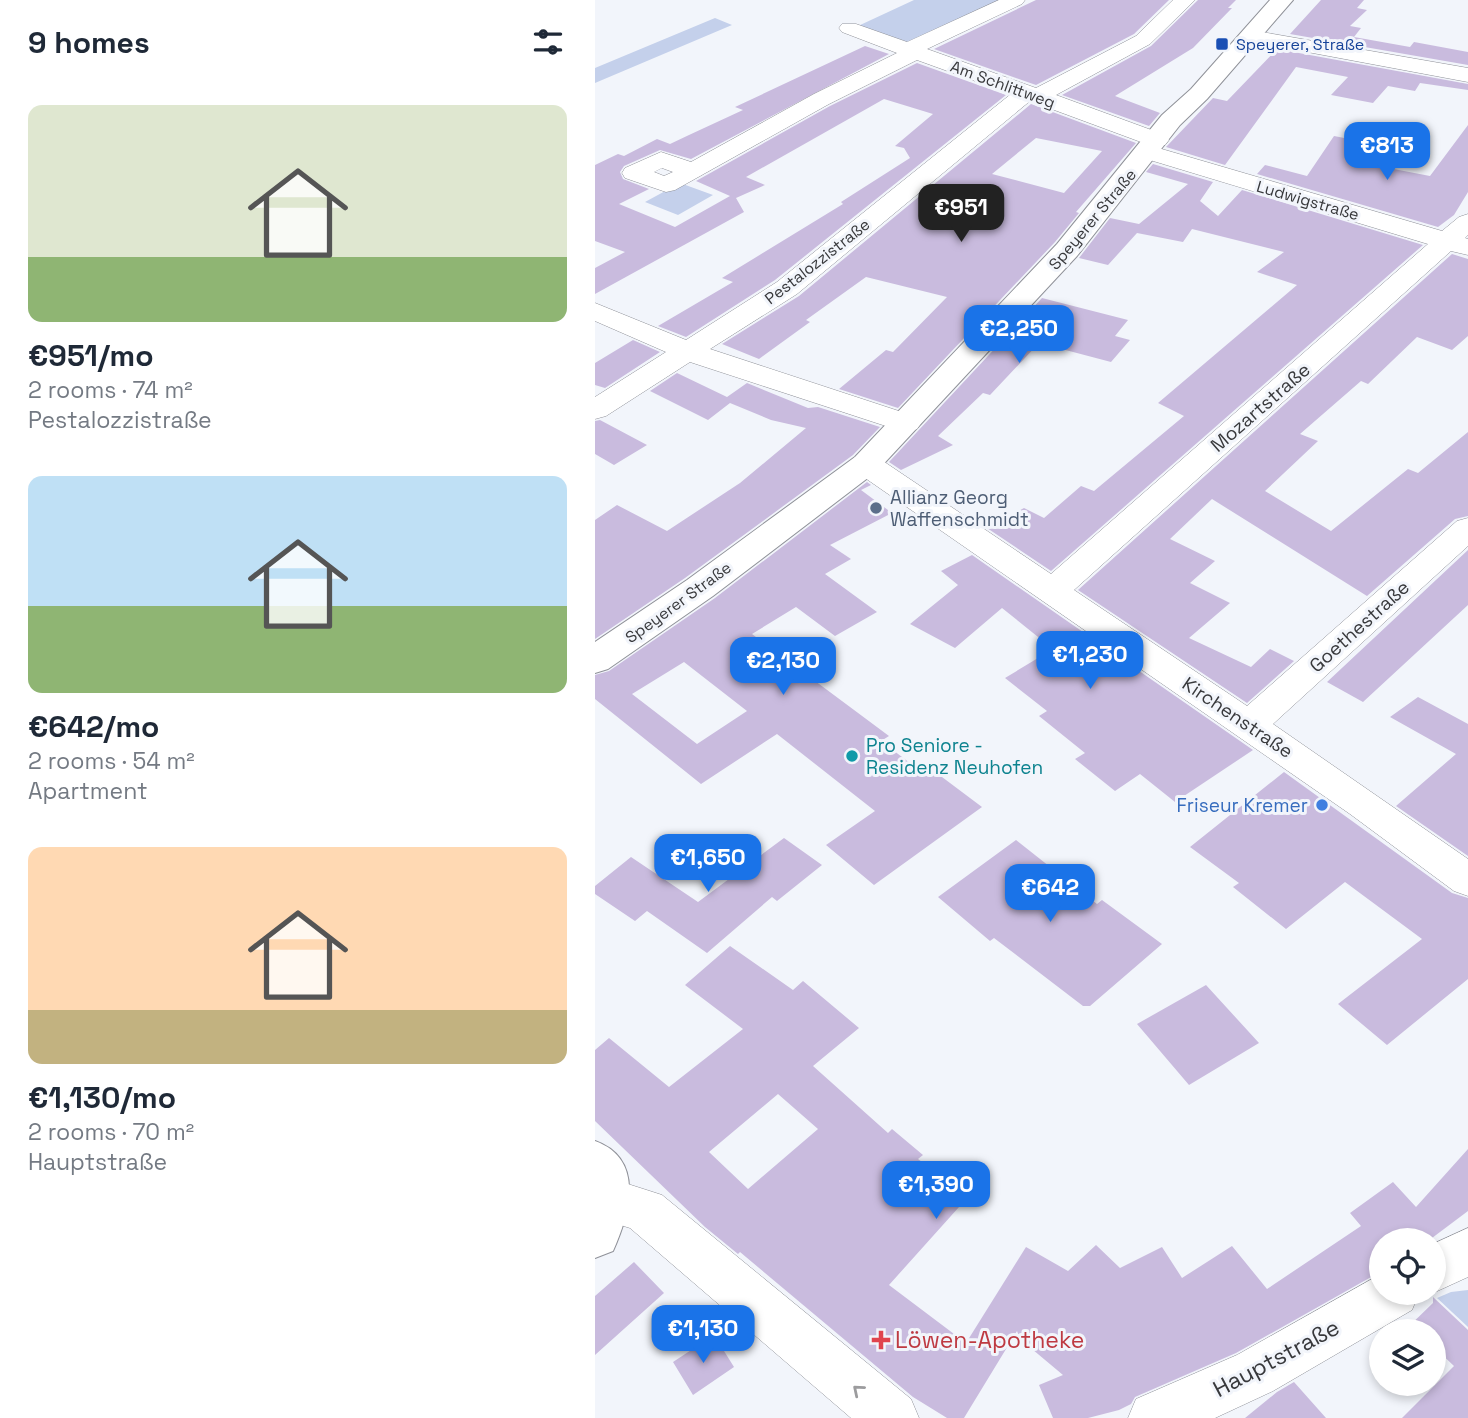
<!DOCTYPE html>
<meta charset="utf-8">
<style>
:root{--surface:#fff;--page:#f6f6f7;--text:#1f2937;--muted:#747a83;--accent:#1a73e8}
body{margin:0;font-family:"Space Grotesk",sans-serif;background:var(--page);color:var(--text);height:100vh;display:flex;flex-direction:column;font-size:26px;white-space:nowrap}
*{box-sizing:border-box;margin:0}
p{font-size:23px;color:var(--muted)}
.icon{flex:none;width:38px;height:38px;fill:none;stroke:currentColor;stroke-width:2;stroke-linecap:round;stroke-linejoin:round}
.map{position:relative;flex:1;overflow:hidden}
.sheet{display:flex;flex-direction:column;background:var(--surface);width:595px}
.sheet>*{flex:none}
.fabs{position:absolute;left:774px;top:1228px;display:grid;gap:14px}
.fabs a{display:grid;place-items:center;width:77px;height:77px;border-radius:50%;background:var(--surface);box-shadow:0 4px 10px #0003;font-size:35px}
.price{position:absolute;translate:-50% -60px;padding:0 16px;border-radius:14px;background:var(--accent);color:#fff;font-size:23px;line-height:46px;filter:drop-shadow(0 2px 4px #0008)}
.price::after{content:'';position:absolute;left:50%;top:42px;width:21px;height:16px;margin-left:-10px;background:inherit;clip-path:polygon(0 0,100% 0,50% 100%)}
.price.active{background:#222;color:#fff}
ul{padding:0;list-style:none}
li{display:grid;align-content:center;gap:14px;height:371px;padding:0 28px}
li span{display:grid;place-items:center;height:217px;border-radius:14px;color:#555}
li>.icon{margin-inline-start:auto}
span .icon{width:126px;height:126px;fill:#fffc;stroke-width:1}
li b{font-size:30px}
h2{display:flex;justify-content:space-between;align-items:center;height:84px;padding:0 28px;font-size:30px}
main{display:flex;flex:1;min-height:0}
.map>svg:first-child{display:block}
.green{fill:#c4d0eb}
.building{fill:#c9bbde;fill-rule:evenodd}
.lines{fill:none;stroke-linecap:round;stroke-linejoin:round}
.minor-casing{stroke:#8f9198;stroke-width:1}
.major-casing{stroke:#8f9198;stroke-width:2}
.minor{fill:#fff;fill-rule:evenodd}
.major{fill:#fff;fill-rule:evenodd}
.oneway{stroke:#9c9c9e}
.transit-dot{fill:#1a4fb4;stroke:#f2f5fb;stroke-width:2.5}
.service-dot{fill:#5c6f8a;stroke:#f2f5fb;stroke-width:2.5}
.culture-dot{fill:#0f9aa8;stroke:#f2f5fb;stroke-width:2.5}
.shop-dot{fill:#3f7fe0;stroke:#f2f5fb;stroke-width:2.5}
.health-dot{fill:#e0444e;stroke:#f2f5fb;stroke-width:2.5}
.labels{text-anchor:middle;stroke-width:6;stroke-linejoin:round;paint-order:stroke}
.far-transit-label{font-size:16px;fill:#164399;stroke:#f2f5fb;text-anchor:start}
.far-street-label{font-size:16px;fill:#38393c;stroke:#f2f5fb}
.street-label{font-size:19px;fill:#38393c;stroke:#f2f5fb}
.service-label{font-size:19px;fill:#4e5e75;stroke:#f2f5fb;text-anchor:start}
.culture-label{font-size:19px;fill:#0d838f;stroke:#f2f5fb;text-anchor:start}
.shop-label{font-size:19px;fill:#366cbe;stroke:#f2f5fb;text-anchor:end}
.near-health-label{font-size:23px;fill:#be3a42;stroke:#f2f5fb;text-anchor:start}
.near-street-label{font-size:23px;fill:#38393c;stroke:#f2f5fb}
</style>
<main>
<section class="sheet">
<h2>9 homes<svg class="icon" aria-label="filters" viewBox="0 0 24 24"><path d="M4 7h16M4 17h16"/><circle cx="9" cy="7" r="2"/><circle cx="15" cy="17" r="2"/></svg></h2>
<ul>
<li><span style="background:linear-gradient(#dfe7d0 70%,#8fb573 0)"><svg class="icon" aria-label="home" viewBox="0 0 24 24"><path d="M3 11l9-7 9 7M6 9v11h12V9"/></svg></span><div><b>€951/mo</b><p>2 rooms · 74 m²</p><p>Pestalozzistraße</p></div></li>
<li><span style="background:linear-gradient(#bfe0f5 60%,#8fb573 0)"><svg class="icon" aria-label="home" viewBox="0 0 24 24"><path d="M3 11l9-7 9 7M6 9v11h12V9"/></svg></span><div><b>€642/mo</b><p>2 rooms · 54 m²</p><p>Apartment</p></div></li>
<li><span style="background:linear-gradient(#ffd9b3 75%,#c2b280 0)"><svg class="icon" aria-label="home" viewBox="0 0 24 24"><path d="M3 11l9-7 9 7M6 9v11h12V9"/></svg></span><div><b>€1,130/mo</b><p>2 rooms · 70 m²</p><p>Hauptstraße</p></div></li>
</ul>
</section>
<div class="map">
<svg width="873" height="1418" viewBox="0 0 873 1418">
<rect width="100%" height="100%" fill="#f2f5fb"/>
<!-- green -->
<path class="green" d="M 319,0 L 406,0 L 311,44 L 263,26 Z
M 120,18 L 137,25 L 0,83 L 0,68 Z
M 85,183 L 118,195 L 83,215 L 50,202 Z
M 873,1290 L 873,1327 L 842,1298 L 856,1292 Z"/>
<!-- building -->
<path class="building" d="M 441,0 L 574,0 L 539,34 L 441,85 L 339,49 Z
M 603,0 L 641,0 L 633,8 L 637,8 L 598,48 L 520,96 L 565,113 L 554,126 L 467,95 L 556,46 Z
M 726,0 L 769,0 L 762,8 L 772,10 L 755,26 L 766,28 L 759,37 L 815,47 L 819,42 L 873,52 L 873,65 L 695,34 Z
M 270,46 L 294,54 L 96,159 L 65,150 L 29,166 L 25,172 L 28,179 L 54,189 L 24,204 L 80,227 L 135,196 L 101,181 L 235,106 L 322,63 L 411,95 L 180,280 L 91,337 L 63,326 L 138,282 L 127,278 L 248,204 L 246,202 L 315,158 L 309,148 L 300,146 L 338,114 L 289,99 L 151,177 L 170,185 L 141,198 L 149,212 L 0,294 L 0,268 L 30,252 L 0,241 L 0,165 L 23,154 L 29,156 L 62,139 L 75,144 L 94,135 L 148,110 L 140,107 Z
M 682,49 L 873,84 L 873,90 L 825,83 L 820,91 L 793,86 L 778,103 L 736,95 L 753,77 L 701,67 L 630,165 L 571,147 L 618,98 L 632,101 Z
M 436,104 L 541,143 L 481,212 L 484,213 L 460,242 L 303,408 L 244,389 L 291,350 L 298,352 L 352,297 L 271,277 L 211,320 L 215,322 L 164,359 L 127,344 L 204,296 ZM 441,138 L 507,151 L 469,193 L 397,174 Z
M 873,125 L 873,192 L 859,215 L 843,227 L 662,174 L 670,165 L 712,176 L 739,136 L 775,143 L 762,162 L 835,176 Z
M 558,164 L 618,182 L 605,201 L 623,216 L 647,190 L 828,245 L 456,571 L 392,528 L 429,508 L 449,518 L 486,486 L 499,491 L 589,416 L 563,403 L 702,285 L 662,272 L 689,252 L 597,229 L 588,242 L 542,233 L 513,265 L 484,258 L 515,218 L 544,224 L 593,184 L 551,172 Z
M 857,254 L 873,259 L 873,336 L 857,350 L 822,337 L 773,384 L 766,381 L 705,434 L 723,441 L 670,491 L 736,531 L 813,469 L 823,473 L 873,432 L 873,516 L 860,519 L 772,596 L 617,499 L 575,539 L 620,561 L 595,583 L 635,603 L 594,638 L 656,667 L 675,649 L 699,661 L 652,703 L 483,590 Z
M 447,298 L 533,320 L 520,336 L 535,340 L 516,362 L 444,343 L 395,395 L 388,393 L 343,436 L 358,445 L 306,470 L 294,462 Z
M 38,340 L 65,352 L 10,388 L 0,385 L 0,363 Z
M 82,373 L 132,397 L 152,383 L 213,408 L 223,407 L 285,427 L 258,455 L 90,578 L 0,639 L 0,520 L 22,505 L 72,531 L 145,483 L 211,428 L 176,420 L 135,403 L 113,420 L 55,391 Z
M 5,420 L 52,445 L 19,465 L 0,454 L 0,421 Z
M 272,482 L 276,485 L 266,490 L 297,513 L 235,545 L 256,559 L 230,574 L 282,612 L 240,636 L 201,607 L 157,634 L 294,736 L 286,741 L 332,776 L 339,771 L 387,807 L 279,885 L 231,845 L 280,811 L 182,734 L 106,784 L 0,699 L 0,675 L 14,671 L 120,598 ZM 89,662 L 152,711 L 102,744 L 37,694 Z
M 873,550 L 873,605 L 768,702 L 732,682 Z
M 377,555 L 658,750 L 580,802 L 545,774 L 520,791 L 480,759 L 490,753 L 444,716 L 452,711 L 410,678 L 458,649 L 407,608 L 360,648 L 315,624 L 363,585 L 346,571 Z
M 823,697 L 873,724 L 873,856 L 801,806 L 861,754 L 795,717 Z
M 689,772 L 857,893 L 873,898 L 873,979 L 792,1045 L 743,1004 L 827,939 L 750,882 L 691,929 L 638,887 L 644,883 L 595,847 Z
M 189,838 L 227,865 L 182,901 L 177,897 L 112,953 L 52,911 L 40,921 L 0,894 L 0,886 L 36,857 L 103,902 Z
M 421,840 L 502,904 L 507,900 L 567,944 L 495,1006 L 488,1006 L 399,938 L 395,941 L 343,897 Z
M 135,946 L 198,990 L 208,981 L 264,1028 L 218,1066 L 293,1133 L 297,1129 L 328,1155 L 323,1159 L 373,1197 L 294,1285 L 371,1343 L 431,1247 L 473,1271 L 501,1245 L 525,1268 L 567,1247 L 587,1278 L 637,1246 L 672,1289 L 766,1226 L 755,1213 L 798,1182 L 821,1207 L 873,1149 L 873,1211 L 833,1241 L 786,1241 L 785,1272 L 641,1353 L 540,1397 L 536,1404 L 524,1410 L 493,1418 L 458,1418 L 444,1385 L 468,1375 L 425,1339 L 422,1331 L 369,1418 L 352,1418 L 318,1397 L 145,1252 L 143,1254 L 110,1227 L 0,1121 L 0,1050 L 14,1038 L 74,1087 L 148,1029 L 90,985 ZM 183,1094 L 223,1129 L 153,1189 L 114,1152 Z
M 611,985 L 664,1043 L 594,1085 L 542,1024 Z
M 39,1262 L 69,1293 L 0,1355 L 0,1296 Z
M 838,1297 L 873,1330 L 873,1418 L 807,1418 L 859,1366 L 838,1346 L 838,1332 L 808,1332 L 838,1303 Z
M 119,1335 L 139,1367 L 98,1395 L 78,1362 Z
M 699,1382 L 731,1418 L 650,1418 L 682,1392 Z"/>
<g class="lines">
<defs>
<path id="minor" d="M 404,0 L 430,0 L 427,4 L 332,49 L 441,88 L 541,36 L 578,0 L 600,0 L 555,44 L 461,95 L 570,135 L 574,140 L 570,145 L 554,145 L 435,101 L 202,294 L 115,349 L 322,417 L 326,423 L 322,429 L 311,432 L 300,429 L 95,362 L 11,416 L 0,419 L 0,397 L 71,352 L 0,321 L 0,303 L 91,340 L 182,282 L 416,94 L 322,60 L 234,104 L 80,190 L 71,192 L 30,178 L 27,173 L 30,168 L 66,152 L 96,162 L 219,94 L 302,53 L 247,32 L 244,28 L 247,24 L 261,24 L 312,42 ZM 67,168 L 78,172 L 69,176 L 59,172 Z
M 655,30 L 873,68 L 873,82 L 648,40 L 644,36 Z
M 553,145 L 847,231 L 864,217 L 873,214 L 873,235 L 870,238 L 873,239 L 873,255 L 856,251 L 479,590 L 652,706 L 862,521 L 873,518 L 873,546 L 678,724 L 873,859 L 873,896 L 859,891 L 755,814 L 260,471 L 255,464 L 260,457 L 271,455 L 282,457 L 456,574 L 833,244 L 545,157 L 541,152 L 545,147 Z
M 8,1176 L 67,1195 L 316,1399 L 324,1418 L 256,1418 L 35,1228 L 0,1217 L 0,1179 Z
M 873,1228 L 873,1277 L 838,1293 L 837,1293 L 838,1244 Z
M 786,1274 L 786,1293 L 824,1293 L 817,1310 L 678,1391 L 620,1418 L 533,1418 L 541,1399 L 642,1355 Z"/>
<path id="major" d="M 675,0 L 698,0 L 612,99 L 585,125 L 482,256 L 282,471 L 118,596 L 13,669 L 0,673 L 0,642 L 92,580 L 260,457 L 462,244 L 567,115 L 596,89 Z
M 0,1141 C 50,1159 35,1213 18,1251 L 0,1258 Z"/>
</defs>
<!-- minor casing -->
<use href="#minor" class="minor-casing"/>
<!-- major casing -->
<use href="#major" class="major-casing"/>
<!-- minor -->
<use href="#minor" class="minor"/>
<!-- major -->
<use href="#major" class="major"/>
</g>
<!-- one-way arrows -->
<defs><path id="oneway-chevron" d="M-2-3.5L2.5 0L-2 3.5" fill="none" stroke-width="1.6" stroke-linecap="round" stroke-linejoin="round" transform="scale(1.75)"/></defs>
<use class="oneway" href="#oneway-chevron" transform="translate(263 1390) rotate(-140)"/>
<!-- markers -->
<rect class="transit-dot" x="620" y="37" width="14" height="14" rx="3.5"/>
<circle class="service-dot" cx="281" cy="508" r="7"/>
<circle class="culture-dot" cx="257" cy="756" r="7"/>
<circle class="shop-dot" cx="727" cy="805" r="7"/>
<path class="health-dot" d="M282.5 1329.5h7v7h7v7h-7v7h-7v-7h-7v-7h7z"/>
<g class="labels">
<!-- far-transit labels -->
<g class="far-transit-label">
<text x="641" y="50">Speyerer, Straße</text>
</g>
<!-- far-street labels -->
<g class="far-street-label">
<text transform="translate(408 84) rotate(20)" y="6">Am Schlittweg</text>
<text transform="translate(713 200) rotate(16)" y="6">Ludwigstraße</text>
<text transform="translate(497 219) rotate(-50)" y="6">Speyerer Straße</text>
<text transform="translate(222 261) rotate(-38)" y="6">Pestalozzistraße</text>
<text transform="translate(83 602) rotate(-36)" y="6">Speyerer Straße</text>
</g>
<!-- street labels -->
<g class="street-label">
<text transform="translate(665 407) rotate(-41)" y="7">Mozartstraße</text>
<text transform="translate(764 626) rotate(-42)" y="7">Goethestraße</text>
<text transform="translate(643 717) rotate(34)" y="7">Kirchenstraße</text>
</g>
<!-- service labels -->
<g class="service-label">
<text x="295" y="504">Allianz Georg<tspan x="295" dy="22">Waffenschmidt</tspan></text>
</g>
<!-- culture labels -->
<g class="culture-label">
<text x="271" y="752">Pro Seniore -<tspan x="271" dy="22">Residenz Neuhofen</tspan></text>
</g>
<!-- shop labels -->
<g class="shop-label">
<text x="713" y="812">Friseur Kremer</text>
</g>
<!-- near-health labels -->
<g class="near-health-label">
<text x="300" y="1348">Löwen-Apotheke</text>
</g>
<!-- near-street labels -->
<g class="near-street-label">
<text transform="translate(681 1358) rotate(-28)" y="8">Hauptstraße</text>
</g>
</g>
</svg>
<div class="fabs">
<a><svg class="icon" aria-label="locate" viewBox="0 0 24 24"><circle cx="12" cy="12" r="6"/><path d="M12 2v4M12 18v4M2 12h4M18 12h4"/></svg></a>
<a><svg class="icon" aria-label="layers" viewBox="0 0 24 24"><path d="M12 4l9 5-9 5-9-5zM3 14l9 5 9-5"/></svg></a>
</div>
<b class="price" style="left:792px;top:182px">€813</b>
<b class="price active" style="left:366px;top:244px">€951</b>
<b class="price" style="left:424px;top:365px">€2,250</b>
<b class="price" style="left:495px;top:691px">€1,230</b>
<b class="price" style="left:188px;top:697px">€2,130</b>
<b class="price" style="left:113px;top:894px">€1,650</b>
<b class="price" style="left:455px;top:924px">€642</b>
<b class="price" style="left:341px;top:1221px">€1,390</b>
<b class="price" style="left:108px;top:1365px">€1,130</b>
</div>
</main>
